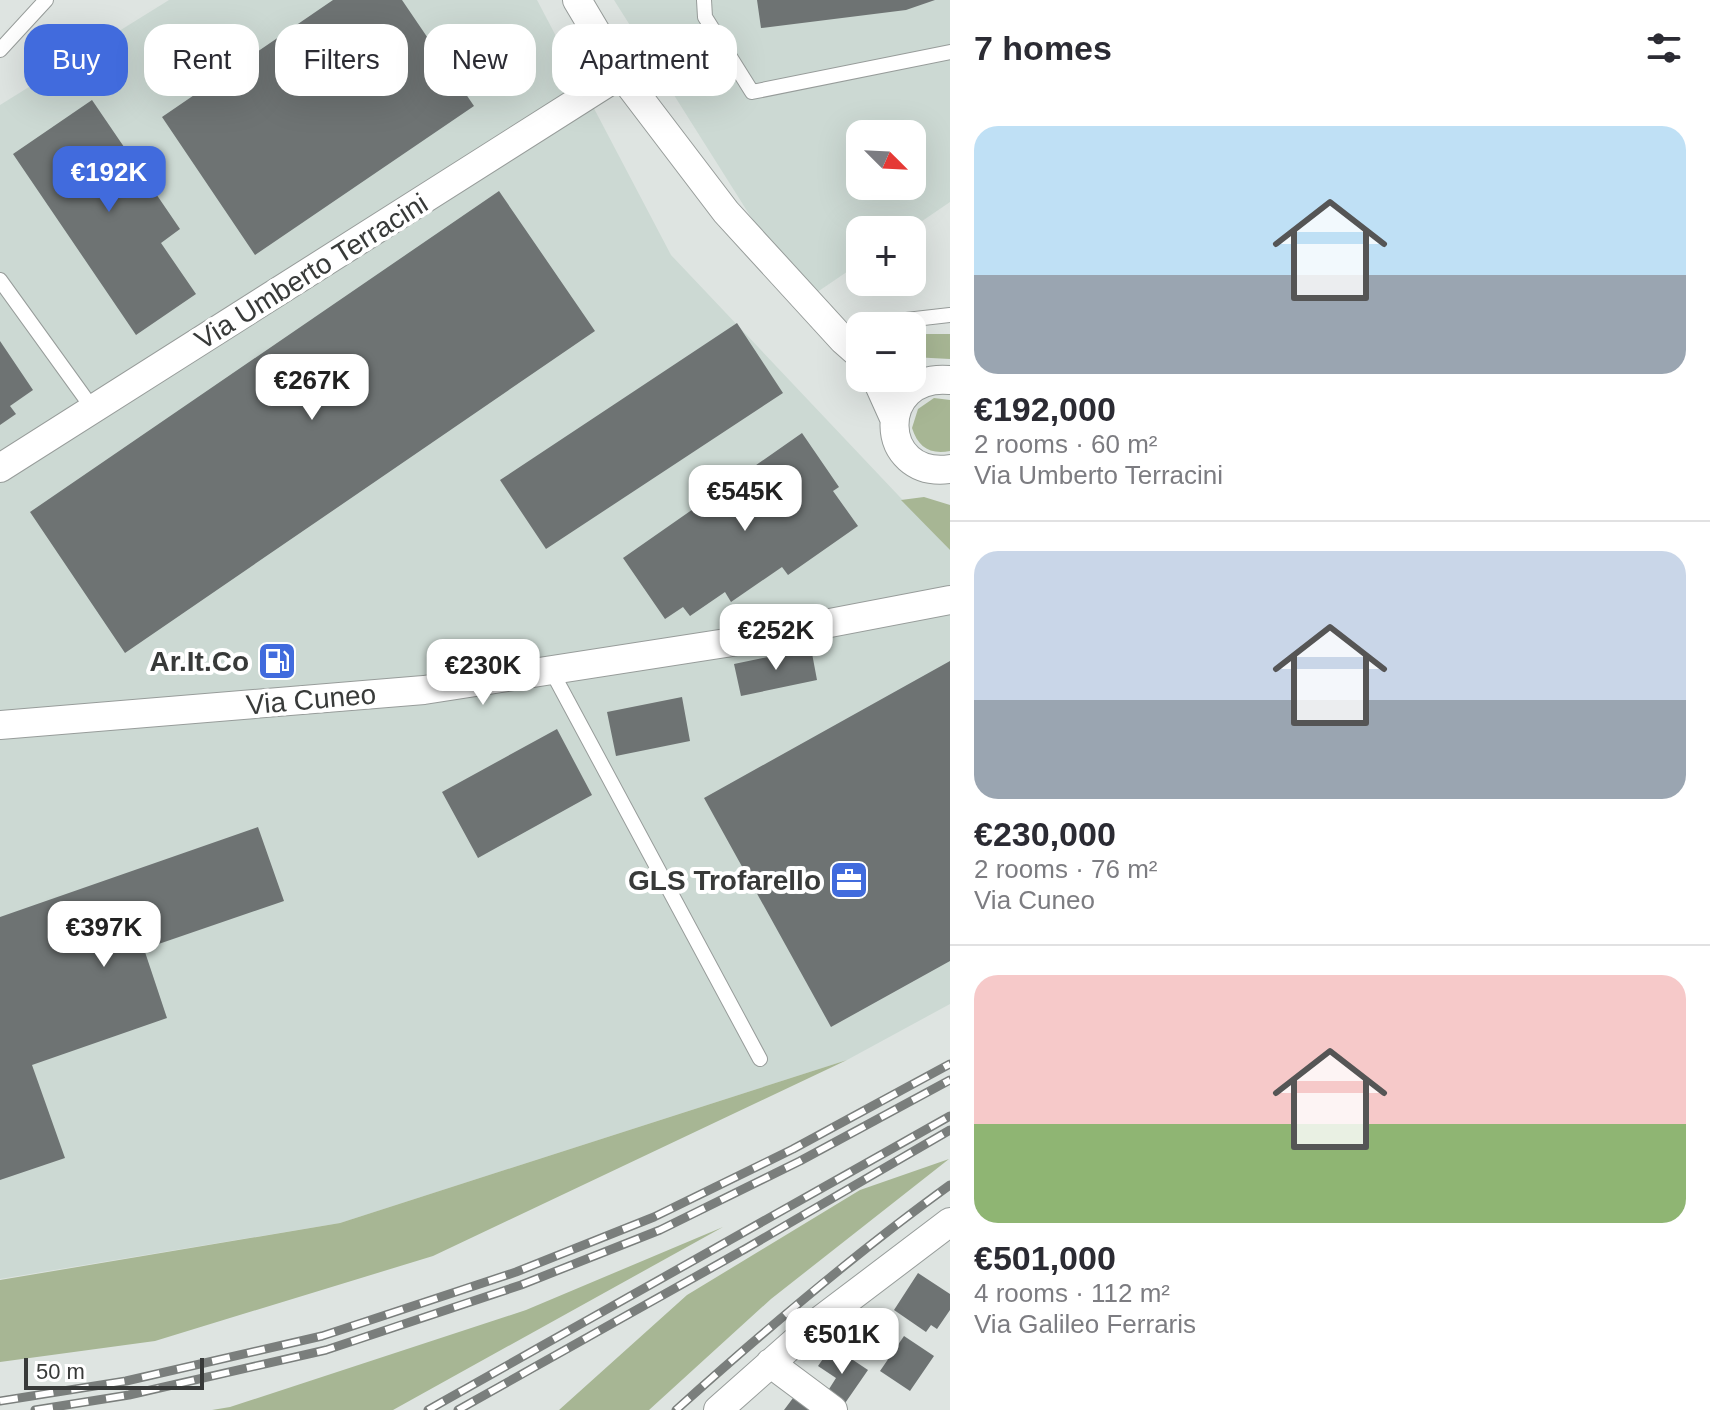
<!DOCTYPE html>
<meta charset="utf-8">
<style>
:root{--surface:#fff;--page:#f2f2f3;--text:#2b2b33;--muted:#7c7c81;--line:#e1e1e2;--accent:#416bdd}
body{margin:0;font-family:Arial,sans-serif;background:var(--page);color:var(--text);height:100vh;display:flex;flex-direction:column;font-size:30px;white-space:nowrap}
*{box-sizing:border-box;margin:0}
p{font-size:26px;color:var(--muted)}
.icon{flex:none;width:44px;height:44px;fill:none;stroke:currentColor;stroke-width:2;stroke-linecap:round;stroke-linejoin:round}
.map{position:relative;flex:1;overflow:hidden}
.panel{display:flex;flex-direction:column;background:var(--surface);width:760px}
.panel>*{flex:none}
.hud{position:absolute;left:24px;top:24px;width:760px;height:72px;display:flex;gap:16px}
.needle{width:52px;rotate:114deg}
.controls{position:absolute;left:846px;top:120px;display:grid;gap:16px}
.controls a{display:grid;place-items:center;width:80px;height:80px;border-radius:16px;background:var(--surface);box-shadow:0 8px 32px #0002;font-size:40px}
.scale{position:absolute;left:24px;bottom:20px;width:180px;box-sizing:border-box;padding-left:8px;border:4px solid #383a39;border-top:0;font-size:22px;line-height:28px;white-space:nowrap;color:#383a39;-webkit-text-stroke:6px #fff;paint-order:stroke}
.price{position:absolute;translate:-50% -68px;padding:0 18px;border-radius:16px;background:#fff;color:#222;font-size:26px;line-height:52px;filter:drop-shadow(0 2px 4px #0008)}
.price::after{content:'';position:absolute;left:50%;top:48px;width:24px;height:18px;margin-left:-12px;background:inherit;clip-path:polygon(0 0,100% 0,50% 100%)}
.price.current{background:var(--accent);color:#fff}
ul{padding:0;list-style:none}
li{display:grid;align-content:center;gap:16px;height:424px;padding:0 24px}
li+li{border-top:2px solid var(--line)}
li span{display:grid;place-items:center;height:248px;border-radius:24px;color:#555}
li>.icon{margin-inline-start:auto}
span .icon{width:144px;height:144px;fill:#fffc;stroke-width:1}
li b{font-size:34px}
h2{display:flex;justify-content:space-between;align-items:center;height:96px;padding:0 24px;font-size:34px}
.chip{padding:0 28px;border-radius:24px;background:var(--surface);box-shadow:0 8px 32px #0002;font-size:28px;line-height:72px}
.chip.current{background:var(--accent);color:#fff}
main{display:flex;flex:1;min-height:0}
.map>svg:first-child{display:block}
.built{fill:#ccd9d3;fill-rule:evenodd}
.green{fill:#a7b694}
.building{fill:#6e7373}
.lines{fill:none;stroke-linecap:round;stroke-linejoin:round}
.service-casing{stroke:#979c9a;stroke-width:16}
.minor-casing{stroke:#979c9a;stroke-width:30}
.service{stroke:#fff;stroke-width:14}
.minor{stroke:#fff;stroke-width:28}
.rail-casing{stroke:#7a7e7c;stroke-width:9}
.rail{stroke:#fff;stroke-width:6;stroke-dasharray:18;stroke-linecap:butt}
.labels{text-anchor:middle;stroke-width:8;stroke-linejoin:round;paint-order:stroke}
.street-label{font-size:28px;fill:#383a39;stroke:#fff}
.poi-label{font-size:28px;font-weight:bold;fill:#383a39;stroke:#fff;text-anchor:end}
</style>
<main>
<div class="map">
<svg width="950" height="1410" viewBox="0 0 950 1410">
<rect width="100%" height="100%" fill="#dee4e1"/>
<!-- built -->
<path class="built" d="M 169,0 L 537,0 L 671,255 L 950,550 L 950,1004 L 847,1060 L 340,1223 L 0,1279 L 0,105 Z
M 614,0 L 950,0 L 950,202 L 909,230 L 860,230 L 860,263 L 804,301 ZM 860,134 L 912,134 L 912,186 L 860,186 Z"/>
<!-- green -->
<path class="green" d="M 912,334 L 950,334 L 950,359 L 912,357 Z
M 934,398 L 950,400 L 950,451 C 930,455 918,447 912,428 L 918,409 Z
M 924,497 L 950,505 L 950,550 L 901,500 Z
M 847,1060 L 433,1256 L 155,1341 L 0,1362 L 0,1280 L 340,1223 Z
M 949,1159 L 771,1299 L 649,1410 L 559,1410 L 687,1295 L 860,1190 Z
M 723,1227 L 393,1410 L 212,1410 L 230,1407 L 526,1310 Z"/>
<!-- building -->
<path class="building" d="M 333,0 L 402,0 L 474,106 L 255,255 L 162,117 Z
M 757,0 L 935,0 L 906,10 L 761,28 Z
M 92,100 L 180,229 L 161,243 L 196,294 L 136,335 L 13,154 Z
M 499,191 L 595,331 L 125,653 L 30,512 Z
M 737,323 L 783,393 L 546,549 L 500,480 Z
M 0,341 L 33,390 L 10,406 L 16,414 L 0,425 Z
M 802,433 L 839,487 L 833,491 L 858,526 L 788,575 L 782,567 L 731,602 L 725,592 L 690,616 L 683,607 L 665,619 L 623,558 Z
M 811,648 L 817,680 L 741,696 L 734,664 Z
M 950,661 L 950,961 L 831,1027 L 704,798 Z
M 682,697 L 690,741 L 616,756 L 607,712 Z
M 557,729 L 592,795 L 478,858 L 442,792 Z
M 258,827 L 284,901 L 144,949 L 167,1018 L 32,1065 L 65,1158 L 0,1180 L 0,917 Z
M 918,1273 L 950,1294 L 950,1310 L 937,1329 L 931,1325 L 926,1332 L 894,1310 Z
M 904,1336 L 934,1356 L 910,1391 L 880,1371 Z
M 832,1346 L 868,1370 L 841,1409 L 824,1397 L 836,1378 L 818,1366 Z
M 793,1398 L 811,1410 L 784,1410 Z"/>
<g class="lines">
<defs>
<path id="service" d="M 704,0 L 705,17 L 752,92 L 950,52
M 0,50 L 46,0
M 0,280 L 93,409
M 873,326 L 880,323 L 950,315
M 551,670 L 760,1059"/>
<path id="minor" d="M 577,0 L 621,74 L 726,212 L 843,340 L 860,355
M 876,378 L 894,418
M 950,380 C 875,373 877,479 950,469
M 0,468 L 621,74
M 0,725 L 424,690 L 726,643 L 950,600
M 770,1363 L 833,1410
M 718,1410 L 814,1325 L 950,1222"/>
</defs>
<!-- service casing -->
<use href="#service" class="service-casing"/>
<!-- minor casing -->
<use href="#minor" class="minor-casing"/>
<!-- service -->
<use href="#service" class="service"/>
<!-- minor -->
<use href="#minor" class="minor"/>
<defs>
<path id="rail" d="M 0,1401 L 126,1381 L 322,1336 L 516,1272 L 654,1217 L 793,1149 L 950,1064
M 35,1410 L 129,1395 L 326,1350 L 521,1285 L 660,1230 L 800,1161 L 950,1080
M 428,1410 L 950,1116
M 458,1410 L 745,1249 L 950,1130
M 676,1410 C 764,1331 854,1254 950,1185"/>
</defs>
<!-- rail casing -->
<use href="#rail" class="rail-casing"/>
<!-- rail -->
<use href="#rail" class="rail"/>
</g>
<!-- icons -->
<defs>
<symbol id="fuel-square" viewBox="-11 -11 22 22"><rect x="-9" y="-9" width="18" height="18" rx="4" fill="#416bdd" stroke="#fff"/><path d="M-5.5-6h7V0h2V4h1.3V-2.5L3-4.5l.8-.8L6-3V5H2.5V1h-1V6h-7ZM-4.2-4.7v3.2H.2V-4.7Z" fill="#fff"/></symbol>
<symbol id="office-square" viewBox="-11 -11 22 22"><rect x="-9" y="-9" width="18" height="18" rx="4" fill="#416bdd" stroke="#fff"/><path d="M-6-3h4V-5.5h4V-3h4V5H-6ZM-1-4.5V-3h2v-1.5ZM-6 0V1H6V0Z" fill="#fff"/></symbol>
</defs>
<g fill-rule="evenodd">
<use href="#fuel-square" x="255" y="639" width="44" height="44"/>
<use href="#office-square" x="827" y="858" width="44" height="44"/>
</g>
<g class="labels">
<!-- street labels -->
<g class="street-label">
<text transform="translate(311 271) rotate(-32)" y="10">Via Umberto Terracini</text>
<text transform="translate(311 699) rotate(-5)" y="10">Via Cuneo</text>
</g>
<!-- poi labels -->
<g class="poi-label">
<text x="249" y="671">Ar.It.Co</text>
<text x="821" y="890">GLS Trofarello</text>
</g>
</g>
</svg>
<div class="controls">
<a><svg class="needle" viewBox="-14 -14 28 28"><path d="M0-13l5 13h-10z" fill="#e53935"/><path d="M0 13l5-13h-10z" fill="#7c7c81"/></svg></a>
<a>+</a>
<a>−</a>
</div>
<div class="scale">50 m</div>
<b class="price current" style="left:109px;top:214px">€192K</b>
<b class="price" style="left:312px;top:422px">€267K</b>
<b class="price" style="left:745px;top:533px">€545K</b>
<b class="price" style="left:776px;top:672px">€252K</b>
<b class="price" style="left:483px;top:707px">€230K</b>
<b class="price" style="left:104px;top:969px">€397K</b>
<b class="price" style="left:842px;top:1376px">€501K</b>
<div class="hud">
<a class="chip current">Buy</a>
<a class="chip">Rent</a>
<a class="chip">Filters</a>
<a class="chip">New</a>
<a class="chip">Apartment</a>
</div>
</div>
<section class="panel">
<h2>7 homes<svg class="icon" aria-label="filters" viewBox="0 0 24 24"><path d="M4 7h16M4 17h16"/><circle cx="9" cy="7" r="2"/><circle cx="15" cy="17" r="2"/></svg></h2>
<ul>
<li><span style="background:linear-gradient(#bfe0f5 60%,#9aa5b1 0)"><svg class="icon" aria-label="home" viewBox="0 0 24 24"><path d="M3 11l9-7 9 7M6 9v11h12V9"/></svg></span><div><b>€192,000</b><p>2 rooms · 60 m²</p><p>Via Umberto Terracini</p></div></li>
<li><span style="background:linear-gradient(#c9d6e8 60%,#9aa5b1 0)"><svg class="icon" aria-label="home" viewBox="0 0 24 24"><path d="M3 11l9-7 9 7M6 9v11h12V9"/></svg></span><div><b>€230,000</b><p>2 rooms · 76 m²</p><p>Via Cuneo</p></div></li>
<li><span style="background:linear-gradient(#f6c9c9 60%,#8fb573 0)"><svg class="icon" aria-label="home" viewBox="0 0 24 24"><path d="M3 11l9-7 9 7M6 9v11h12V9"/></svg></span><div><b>€501,000</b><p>4 rooms · 112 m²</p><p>Via Galileo Ferraris</p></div></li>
</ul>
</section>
</main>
